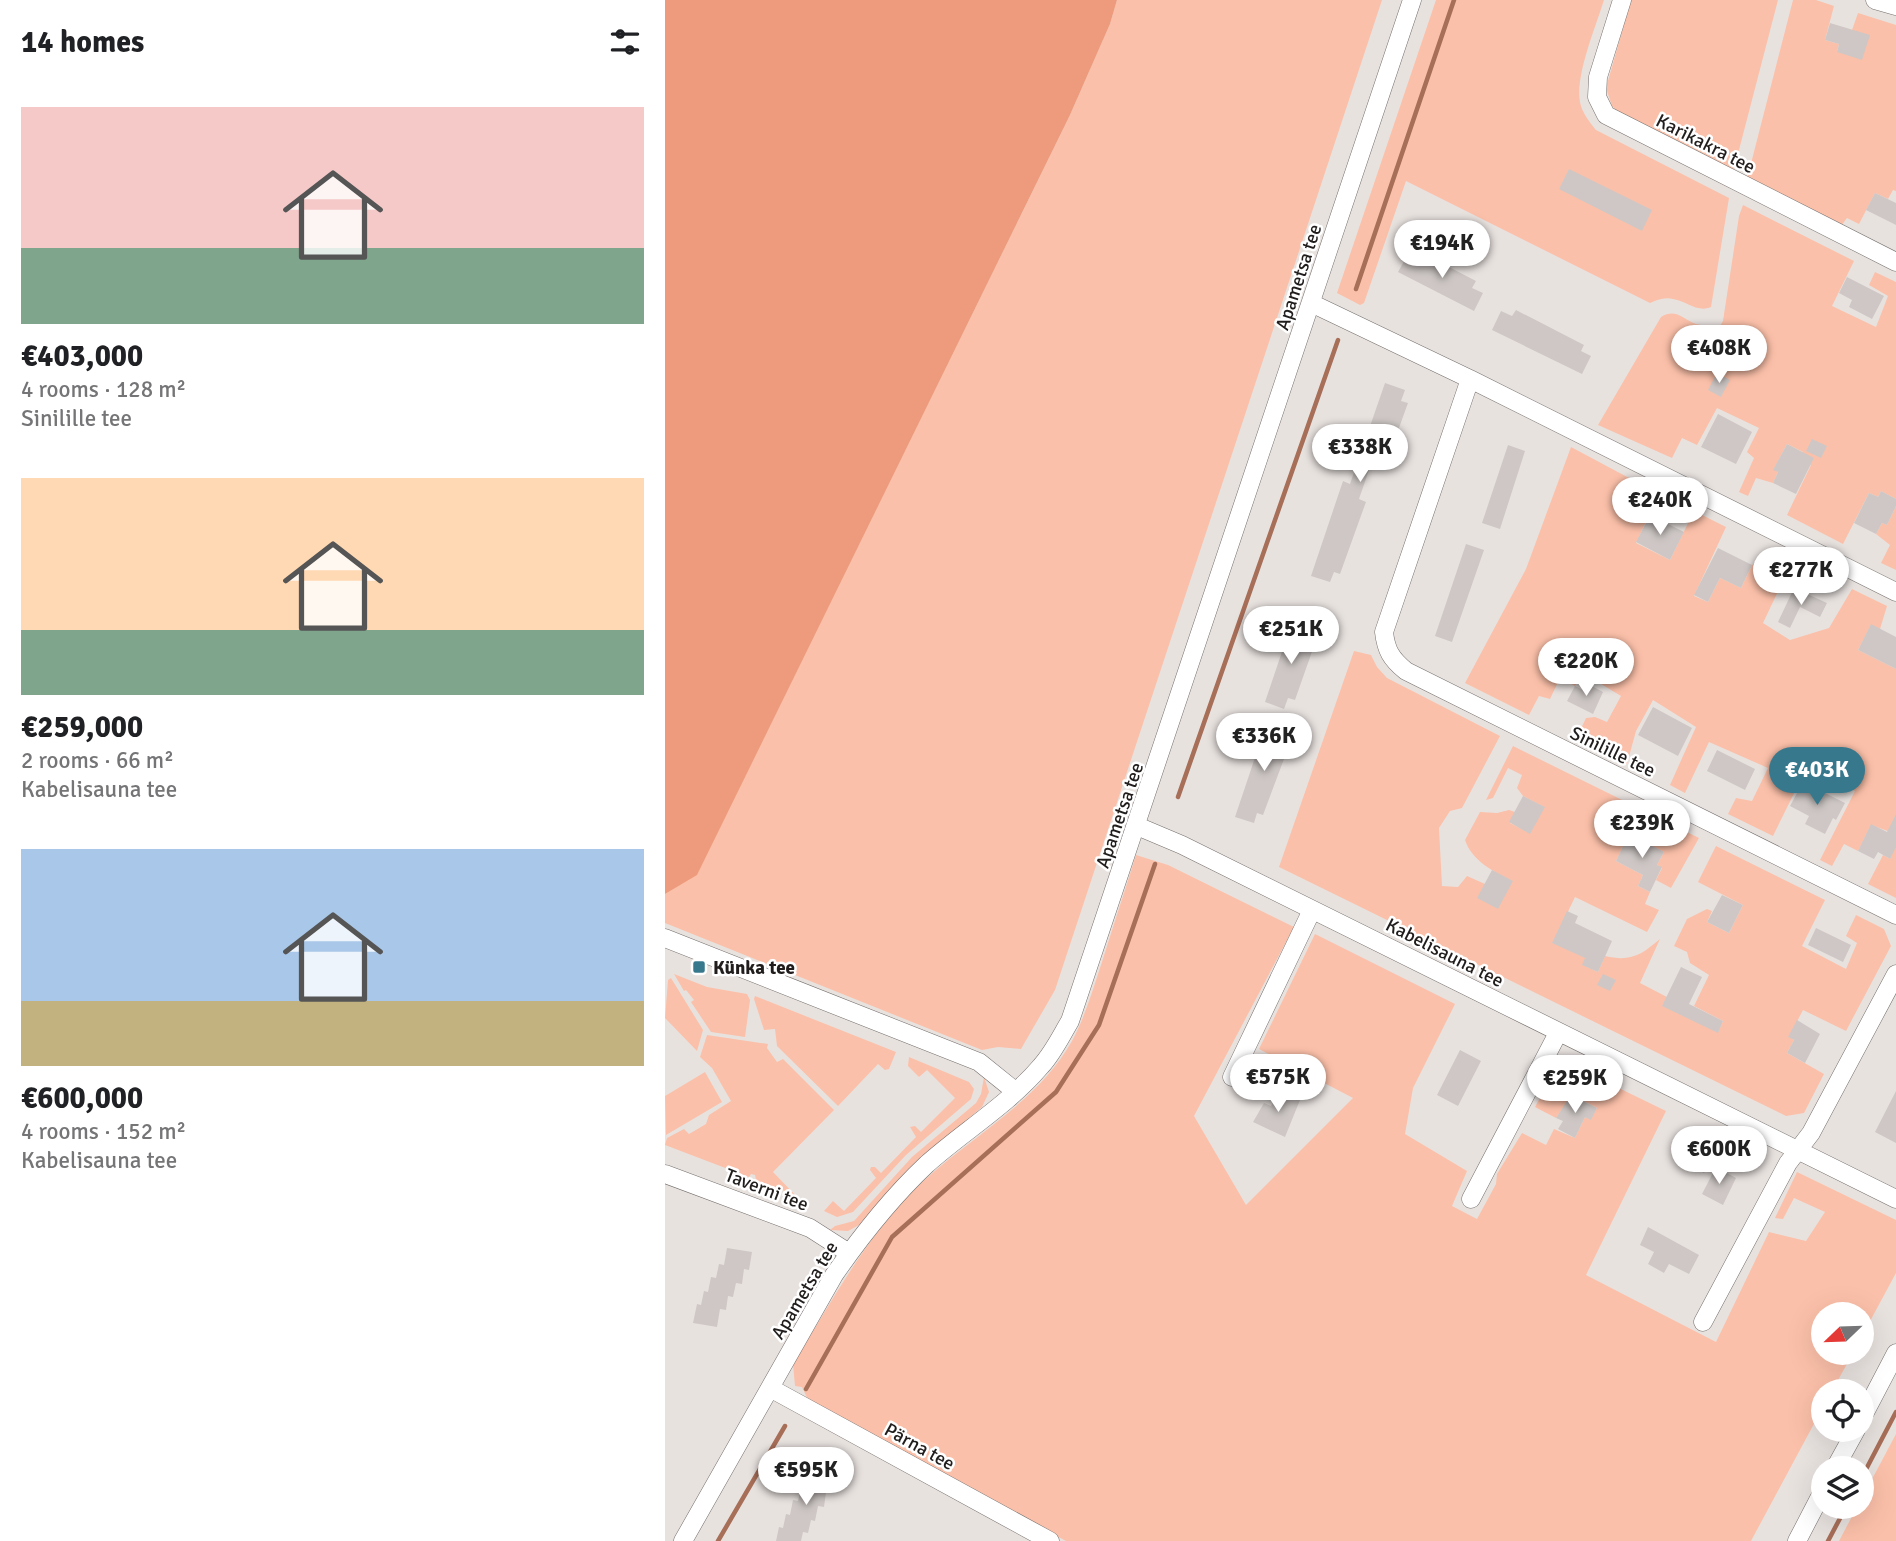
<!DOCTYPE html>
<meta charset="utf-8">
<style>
:root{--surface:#fff;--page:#f6f6f6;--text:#202124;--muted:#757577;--accent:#38788c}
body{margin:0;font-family:Signika,sans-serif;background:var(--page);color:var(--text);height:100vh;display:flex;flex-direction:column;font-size:26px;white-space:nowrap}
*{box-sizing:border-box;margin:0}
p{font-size:23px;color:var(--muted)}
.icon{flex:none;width:38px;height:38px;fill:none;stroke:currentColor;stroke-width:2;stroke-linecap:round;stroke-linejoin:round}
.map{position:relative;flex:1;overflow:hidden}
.sheet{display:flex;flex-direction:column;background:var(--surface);width:665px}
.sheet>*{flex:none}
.needle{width:46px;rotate:247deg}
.buttons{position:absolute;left:1146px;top:1302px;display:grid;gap:14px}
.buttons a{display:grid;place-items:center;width:63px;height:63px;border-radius:50%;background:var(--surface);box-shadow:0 7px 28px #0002;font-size:35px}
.price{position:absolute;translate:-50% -60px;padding:0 16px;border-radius:24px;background:#fff;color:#222;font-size:23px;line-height:46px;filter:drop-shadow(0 2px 4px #0008)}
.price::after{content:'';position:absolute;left:50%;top:42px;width:21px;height:16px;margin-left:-10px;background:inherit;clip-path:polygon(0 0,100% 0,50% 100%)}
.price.active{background:var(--accent);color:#fff}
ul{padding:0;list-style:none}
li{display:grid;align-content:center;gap:14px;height:371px;padding:0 21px}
li span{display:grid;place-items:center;height:217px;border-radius:0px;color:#555}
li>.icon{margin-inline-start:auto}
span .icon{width:126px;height:126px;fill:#fffc;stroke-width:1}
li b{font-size:30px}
h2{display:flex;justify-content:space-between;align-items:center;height:84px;padding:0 21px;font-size:30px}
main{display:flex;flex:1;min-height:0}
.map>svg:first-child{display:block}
.green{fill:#fbc0a9}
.forest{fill:#ed9b7c}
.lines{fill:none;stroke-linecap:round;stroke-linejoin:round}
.stream{stroke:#a76e58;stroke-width:4.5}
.building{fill:#cec7c5}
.minor-casing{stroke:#746f6d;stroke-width:19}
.minor{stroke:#fff;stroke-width:18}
.poi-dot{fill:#38788c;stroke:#fff;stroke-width:2.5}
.labels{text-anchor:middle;stroke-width:5;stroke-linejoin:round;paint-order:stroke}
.street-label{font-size:19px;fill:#201d1c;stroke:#fff}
.poi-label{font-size:19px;font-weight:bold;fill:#201d1c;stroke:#fff;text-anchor:start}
</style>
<main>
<section class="sheet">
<h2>14 homes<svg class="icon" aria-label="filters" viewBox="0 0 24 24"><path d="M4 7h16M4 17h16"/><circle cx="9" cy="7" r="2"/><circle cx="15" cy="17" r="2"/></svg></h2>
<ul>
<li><span style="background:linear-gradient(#f6c9c9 65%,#7fa58c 0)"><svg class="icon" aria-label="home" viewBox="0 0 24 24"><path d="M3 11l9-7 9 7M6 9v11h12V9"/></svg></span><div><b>€403,000</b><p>4 rooms · 128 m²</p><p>Sinilille tee</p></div></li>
<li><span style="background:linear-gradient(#ffd9b3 70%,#7fa58c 0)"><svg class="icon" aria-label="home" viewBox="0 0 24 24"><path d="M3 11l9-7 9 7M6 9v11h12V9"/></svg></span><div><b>€259,000</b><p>2 rooms · 66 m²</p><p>Kabelisauna tee</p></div></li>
<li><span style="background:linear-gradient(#a9c7e8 70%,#c2b280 0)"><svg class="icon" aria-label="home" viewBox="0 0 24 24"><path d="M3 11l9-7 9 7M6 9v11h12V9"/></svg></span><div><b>€600,000</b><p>4 rooms · 152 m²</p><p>Kabelisauna tee</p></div></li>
</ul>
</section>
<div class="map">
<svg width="1231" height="1541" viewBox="0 0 1231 1541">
<rect width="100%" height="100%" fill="#e8e2df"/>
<!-- green -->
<path class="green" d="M 452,0 L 717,0 L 390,990 L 356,1049 L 333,1047 L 317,1050 L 0,923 L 0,894 L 32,874 L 405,115 L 445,24 Z
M 771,0 L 939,0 C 931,26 910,76 915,102 C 917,113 924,121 931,130 L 1064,198 L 1046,307 C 1032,313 1022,301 1008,299 C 999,297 992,300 985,303 L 741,181 L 699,303 L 695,305 L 672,293 Z
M 966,0 L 1113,0 L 1068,173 L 958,117 L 947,106 L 941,88 Z
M 1128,0 L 1151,0 L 1169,6 L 1160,40 L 1174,44 L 1172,52 L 1187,30 L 1193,13 L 1231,25 L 1231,191 L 1228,190 L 1223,199 L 1210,193 L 1194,224 L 1182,218 L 1176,226 L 1082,179 Z
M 1078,205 L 1189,261 L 1167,306 L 1211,327 L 1223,296 L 1204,285 L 1210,272 L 1231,282 L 1231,499 L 1216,491 L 1213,497 L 1204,493 L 1178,544 L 1122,515 L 1146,465 L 1135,459 L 1138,452 L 1122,444 L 1109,469 L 1113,472 L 1108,483 L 1091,478 L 1083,496 L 1074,492 L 1089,458 L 1082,452 L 1094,428 L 1052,408 L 1032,445 L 1017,438 L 1007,458 L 933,425 L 996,317 C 1011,308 1017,319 1031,324 C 1038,326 1047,327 1054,328 L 1058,321 L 1074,216 Z
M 906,447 L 994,494 L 971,543 L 1005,560 L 1029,511 L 1061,527 L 1029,596 L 1043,602 L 1055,578 L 1076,588 L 1087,565 L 1109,551 L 1128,560 L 1098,623 L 1125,640 L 1164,628 L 1187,589 L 1222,606 L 1215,629 L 1206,625 L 1193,650 L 1231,669 L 1231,834 L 1206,825 L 1193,851 L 1179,844 L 1167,866 L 1155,860 L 1190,791 L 1141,769 L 1108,836 L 1063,814 L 1071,798 L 1087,801 L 1103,768 L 1044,742 L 1020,793 L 1005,785 L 1031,727 L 988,700 L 971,731 L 962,764 L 911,739 L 921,718 L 930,717 L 942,722 L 956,696 L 918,673 L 910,686 L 895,678 L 885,699 L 874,696 L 864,715 L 800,683 L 861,569 Z
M 1231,506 L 1231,570 L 1216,563 L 1225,545 L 1211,534 L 1217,523 L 1222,525 Z
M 689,651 L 706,655 L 712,667 L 722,678 L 835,736 L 797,808 L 785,811 L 774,828 L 777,886 L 793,887 L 802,876 L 820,884 L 847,881 C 828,871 807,861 800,840 L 815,812 L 832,813 L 844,810 L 850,812 L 845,823 L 865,833 L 879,807 L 858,796 L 852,788 L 857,775 L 843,768 L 828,798 L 821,800 L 848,746 L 1034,838 L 1006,888 L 991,880 L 997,868 L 992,865 L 999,852 L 964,835 L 951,861 L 978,875 L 973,886 L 985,892 L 980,904 L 994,910 L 982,932 L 910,897 L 888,943 L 924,950 L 918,965 L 933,972 L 940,956 C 966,962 976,955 995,939 L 975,983 L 1002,997 L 1053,1032 L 1058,1021 L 1029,1006 L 1044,975 L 1025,963 L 1022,952 L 1009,946 L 1022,919 L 1042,909 L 1047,911 L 1042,922 L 1064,933 L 1078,905 L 1033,882 L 1051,846 L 1160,900 L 1137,946 L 1181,969 L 1192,943 L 1181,936 L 1191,915 L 1219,929 L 1226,946 L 1181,1031 L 1138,1010 L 1124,1037 L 1129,1040 L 1122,1053 L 1159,1074 L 1139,1113 L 1121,1116 L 614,867 Z
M 1231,840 L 1231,898 L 1203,884 L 1218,855 L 1225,859 Z
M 471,855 L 503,865 L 629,927 L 529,1116 L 581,1205 L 688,1098 L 594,1049 L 650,934 L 790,1004 L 748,1088 L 740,1134 L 802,1171 L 787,1206 L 812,1219 L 831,1184 L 832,1174 L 857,1133 L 881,1145 L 889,1129 L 910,1138 L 920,1117 L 926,1119 L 932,1108 L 907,1095 L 891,1118 L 870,1107 L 896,1060 L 1001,1111 L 921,1275 L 1051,1342 L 1104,1232 L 1141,1241 L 1160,1212 L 1129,1198 L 1118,1219 L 1110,1218 L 1132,1172 L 1231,1220 L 1231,1273 L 1197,1336 L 1197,1314 L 1158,1314 L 1158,1353 L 1188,1353 L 1167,1391 L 1158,1391 L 1158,1407 L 1086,1541 L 401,1541 L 144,1402 L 137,1387 L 130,1386 L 128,1364 C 164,1306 197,1244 245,1194 C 296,1141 370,1107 407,1041 C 420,1017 428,989 437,962 C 448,926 460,891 471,855 Z
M 9,974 L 42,987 L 82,994 L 85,1000 L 80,1037 L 46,1032 L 26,1002 L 29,1000 L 21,990 L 19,991 Z
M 6,978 L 38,1030 L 32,1051 L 0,1018 L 3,980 Z
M 90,996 L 231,1052 L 224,1069 L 220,1070 L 213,1064 L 173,1106 L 112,1046 L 110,1029 L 99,1030 L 89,999 Z
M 42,1035 L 103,1044 L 102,1048 L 112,1062 L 118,1059 L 169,1110 L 108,1172 L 135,1200 L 120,1191 L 91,1180 L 90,1175 L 86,1174 L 84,1177 L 0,1145 L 2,1138 L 19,1129 L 24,1134 L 41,1124 L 44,1115 L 66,1101 L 47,1068 L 35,1057 Z
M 244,1057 L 304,1082 L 309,1089 L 306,1099 L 241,1155 L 188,1212 L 172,1217 L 159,1211 L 168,1201 L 179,1211 L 211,1178 L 205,1170 L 206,1167 L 210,1167 L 216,1173 L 251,1137 L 245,1127 L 250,1126 L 256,1132 L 290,1098 L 262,1070 L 254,1077 L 243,1066 Z
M 40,1072 L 57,1102 L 1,1135 L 0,1096 Z
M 319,1077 L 324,1092 L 317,1107 L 247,1167 L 194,1225 L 183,1231 L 165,1230 L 170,1226 L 189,1221 L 247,1157 L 311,1103 L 316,1094 Z
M 1231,1434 L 1231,1541 L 1174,1541 L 1192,1507 L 1197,1507 L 1197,1498 Z"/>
<!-- forest -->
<path class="forest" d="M 0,0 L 452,0 L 445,24 L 405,115 L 32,875 L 0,894 Z"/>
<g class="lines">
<!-- stream -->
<path class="stream" d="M 691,289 L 789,0
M 513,797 L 673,340
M 141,1389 L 227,1237 L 391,1092 L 434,1025 L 490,864
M 1197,1477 L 1231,1412
M 53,1541 L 120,1426
M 1163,1541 L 1181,1507"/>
</g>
<!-- building -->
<path class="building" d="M 1165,23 L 1205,35 L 1197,60 L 1172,52 L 1174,44 L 1160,40 Z
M 904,169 L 987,210 L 977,231 L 894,189 Z
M 1210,193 L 1231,203 L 1231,225 L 1201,210 Z
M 757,253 L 811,281 L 807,288 L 818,293 L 809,311 L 733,272 L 743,254 L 753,259 Z
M 1182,277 L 1219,296 L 1207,319 L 1184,307 L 1187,300 L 1174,293 Z
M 851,310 L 919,345 L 916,351 L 926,356 L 917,374 L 827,330 L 836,311 L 847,316 Z
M 1052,373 L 1065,380 L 1056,397 L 1043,390 Z
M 720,383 L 740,390 L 736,401 L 743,403 L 722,461 L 715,458 L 711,469 L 705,467 L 694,499 L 701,502 L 693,524 L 675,574 L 669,572 L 665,582 L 646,576 L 678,481 L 685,484 Z
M 1053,414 L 1087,432 L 1071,464 L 1036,447 Z
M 1147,439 L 1162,446 L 1156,458 L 1141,451 Z
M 1122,444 L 1149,458 L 1131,494 L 1108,483 L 1113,472 L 1108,470 Z
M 843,445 L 860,451 L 835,529 L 817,523 Z
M 1216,491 L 1231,499 L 1231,506 L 1222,525 L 1217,523 L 1211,534 L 1189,523 L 1204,493 L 1213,497 Z
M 985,515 L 1019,532 L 1005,560 L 971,542 Z
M 801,544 L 819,550 L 787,642 L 770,636 Z
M 1053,548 L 1087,565 L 1076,588 L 1055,578 L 1043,602 L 1029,595 Z
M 1129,588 L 1162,603 L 1155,617 L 1135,607 L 1125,628 L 1113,622 Z
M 627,622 L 647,629 L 643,640 L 650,643 L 630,700 L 623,698 L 619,709 L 600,702 Z
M 1206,624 L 1231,637 L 1231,669 L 1193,650 Z
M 921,683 L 938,692 L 928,714 L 902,701 L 910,686 L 918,690 Z
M 988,707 L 1027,728 L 1013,756 L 973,735 Z
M 602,722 L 622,729 L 618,740 L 625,743 L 598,815 L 592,813 L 589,823 L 570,817 Z
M 1052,750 L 1090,769 L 1080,790 L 1042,771 Z
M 1138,782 L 1180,803 L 1171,820 L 1168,818 L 1160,834 L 1140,824 L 1144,816 L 1125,806 Z
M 858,796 L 880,807 L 865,834 L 844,822 Z
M 1231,814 L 1231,847 L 1225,859 L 1213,852 L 1209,859 L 1193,851 L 1206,824 L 1222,832 Z
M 964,834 L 999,852 L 992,865 L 997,867 L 985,892 L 973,886 L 978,875 L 951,861 Z
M 827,870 L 848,881 L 833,909 L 812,898 Z
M 1057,895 L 1078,905 L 1064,933 L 1042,922 Z
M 902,911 L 913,916 L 910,923 L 947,941 L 933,972 L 917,965 L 920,958 L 887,943 Z
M 1151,928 L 1186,945 L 1178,962 L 1143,945 Z
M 1016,967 L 1037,977 L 1024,1004 L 1058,1021 L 1053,1033 L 997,1006 Z
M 938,974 L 951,980 L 945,991 L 932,985 Z
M 1132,1020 L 1155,1034 L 1140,1063 L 1122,1053 L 1129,1040 L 1123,1037 Z
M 795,1050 L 816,1061 L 793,1106 L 772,1095 Z
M 614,1090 L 635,1100 L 620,1137 L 588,1122 L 599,1103 L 606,1106 Z
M 1231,1091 L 1231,1143 L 1210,1132 Z
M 906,1095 L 932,1108 L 926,1120 L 920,1117 L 910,1138 L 893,1129 L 898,1121 L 891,1118 Z
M 1022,1142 L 1048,1156 L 1039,1173 L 1013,1159 Z
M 1051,1167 L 1071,1178 L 1058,1205 L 1037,1194 Z
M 983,1227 L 1034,1255 L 1024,1274 L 1004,1264 L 999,1273 L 983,1264 L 989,1252 L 975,1245 Z
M 62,1248 L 87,1252 L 84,1270 L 79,1269 L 77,1284 L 71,1283 L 68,1297 L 63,1296 L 61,1310 L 55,1309 L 52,1327 L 28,1323 L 32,1304 L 36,1305 L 39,1291 L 43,1292 L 46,1277 L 51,1278 L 54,1264 L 59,1265 Z
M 144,1471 L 169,1476 L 166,1493 L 161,1492 L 159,1507 L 153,1506 L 150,1521 L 146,1520 L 143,1533 L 138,1532 L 136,1541 L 111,1541 L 114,1527 L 118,1528 L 121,1514 L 125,1515 L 128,1500 L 133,1501 L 136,1487 L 141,1488 Z"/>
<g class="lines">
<defs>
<path id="minor" d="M 957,0 L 933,77 L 932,97 L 941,115 L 1231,262
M 1210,0 L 1231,6
M 646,303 L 805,379
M 1231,592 L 805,379 L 719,632 C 721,650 726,659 741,671 L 1231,915
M 472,826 L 517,845 L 1231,1199
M 0,938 L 314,1062 L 350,1091
M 567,1077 L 647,910
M 0,1174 L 145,1228 L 184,1253
M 806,1199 L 893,1033
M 1038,1322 L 1123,1163 L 1146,1133 L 1231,974
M 105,1388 L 385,1541
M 1197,1418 L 1231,1353
M 1170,1468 L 1191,1430
M 18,1541 L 169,1275 C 196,1236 227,1197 262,1164 C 299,1131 344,1104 376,1066 C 388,1053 396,1036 405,1021 L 747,0
M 1132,1541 L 1158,1491"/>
</defs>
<!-- minor casing -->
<use href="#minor" class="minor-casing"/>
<!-- minor -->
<use href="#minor" class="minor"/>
</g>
<!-- markers -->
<rect class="poi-dot" x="27" y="960" width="14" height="14" rx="3.5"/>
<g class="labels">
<!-- street labels -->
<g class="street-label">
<text transform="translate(1041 143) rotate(27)" y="7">Karikakra tee</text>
<text transform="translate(633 277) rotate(-72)" y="7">Apametsa tee</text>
<text transform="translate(948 751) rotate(26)" y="7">Sinilille tee</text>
<text transform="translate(454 815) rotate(-71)" y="7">Apametsa tee</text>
<text transform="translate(780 952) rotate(27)" y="7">Kabelisauna tee</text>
<text transform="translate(102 1189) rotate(21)" y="7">Taverni tee</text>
<text transform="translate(139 1290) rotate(-59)" y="7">Apametsa tee</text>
<text transform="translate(255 1446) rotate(29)" y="7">Pärna tee</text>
</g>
<!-- poi labels -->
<g class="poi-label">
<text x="48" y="974">Künka tee</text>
</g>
</g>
</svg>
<div class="buttons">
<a><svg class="needle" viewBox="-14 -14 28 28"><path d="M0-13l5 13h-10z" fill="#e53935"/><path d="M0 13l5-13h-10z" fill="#757577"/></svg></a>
<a><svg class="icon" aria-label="locate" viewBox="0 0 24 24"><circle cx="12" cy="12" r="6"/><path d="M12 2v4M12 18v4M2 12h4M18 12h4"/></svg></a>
<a><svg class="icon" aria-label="layers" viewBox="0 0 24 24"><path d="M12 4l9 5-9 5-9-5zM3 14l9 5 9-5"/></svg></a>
</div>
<b class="price" style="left:777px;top:280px">€194K</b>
<b class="price" style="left:1054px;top:385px">€408K</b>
<b class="price" style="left:695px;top:484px">€338K</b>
<b class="price" style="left:995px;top:537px">€240K</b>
<b class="price" style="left:1136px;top:607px">€277K</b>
<b class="price" style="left:626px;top:666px">€251K</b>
<b class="price" style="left:921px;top:698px">€220K</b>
<b class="price" style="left:599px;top:773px">€336K</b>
<b class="price active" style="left:1152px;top:807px">€403K</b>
<b class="price" style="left:977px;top:860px">€239K</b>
<b class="price" style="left:613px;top:1114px">€575K</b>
<b class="price" style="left:910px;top:1115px">€259K</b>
<b class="price" style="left:1054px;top:1186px">€600K</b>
<b class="price" style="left:141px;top:1507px">€595K</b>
</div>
</main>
